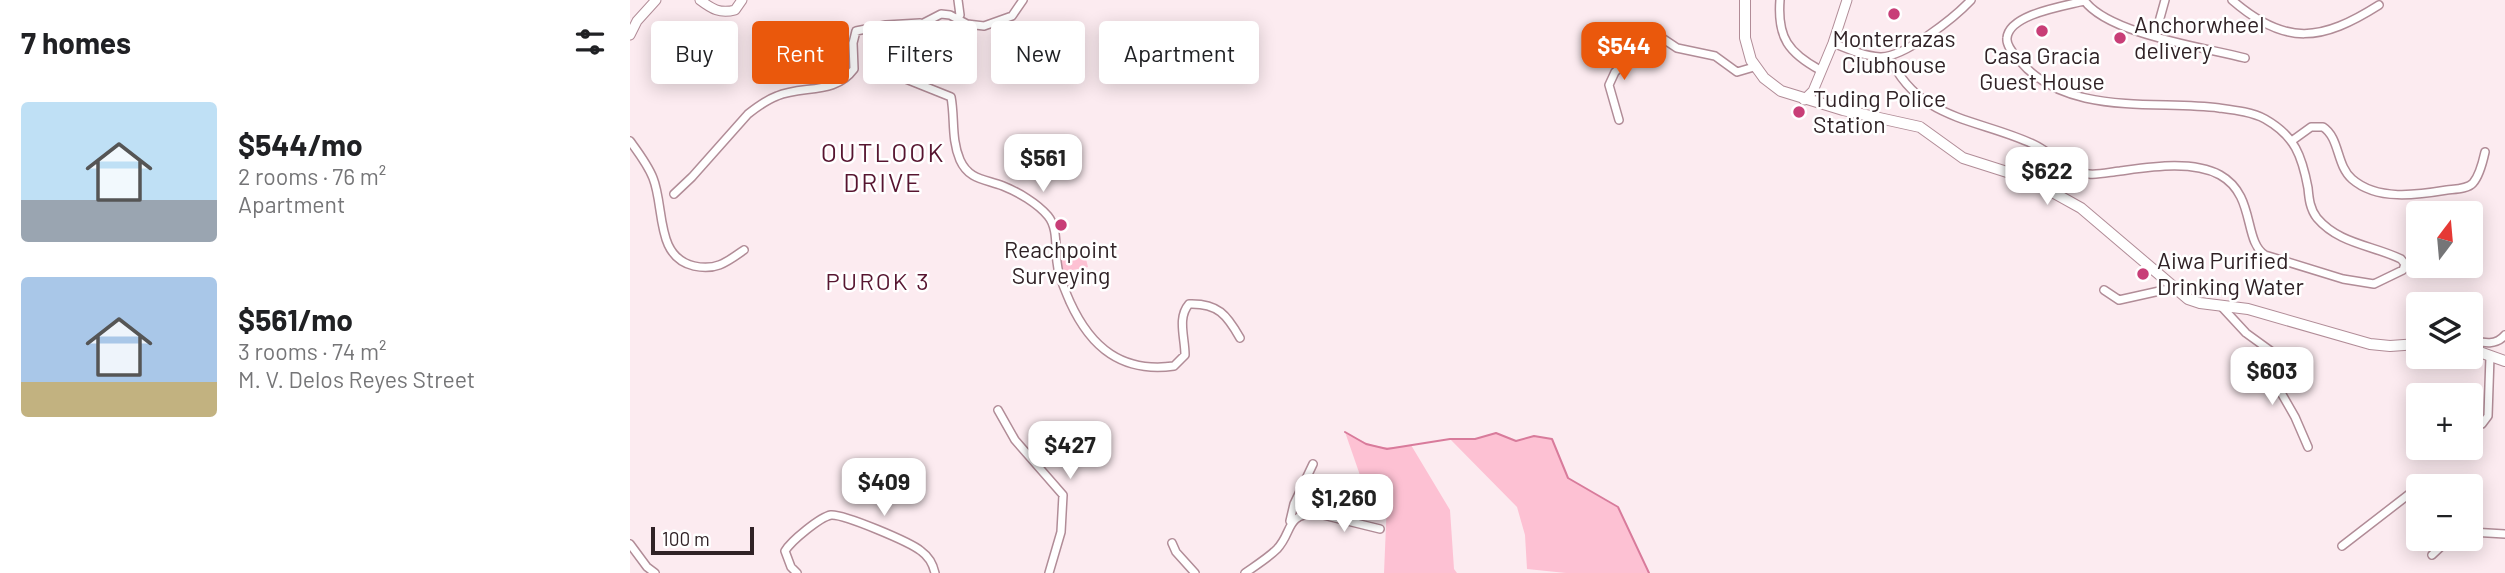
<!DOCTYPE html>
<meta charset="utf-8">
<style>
:root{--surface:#fff;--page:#f6f6f6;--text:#202124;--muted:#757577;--accent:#ea580c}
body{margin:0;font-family:Barlow,sans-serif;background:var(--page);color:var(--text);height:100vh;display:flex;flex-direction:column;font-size:26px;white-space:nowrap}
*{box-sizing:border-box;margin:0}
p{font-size:23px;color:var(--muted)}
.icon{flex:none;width:38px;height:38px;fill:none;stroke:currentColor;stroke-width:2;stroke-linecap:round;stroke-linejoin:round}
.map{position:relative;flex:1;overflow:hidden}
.panel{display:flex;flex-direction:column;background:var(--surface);width:630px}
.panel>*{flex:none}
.hud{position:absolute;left:21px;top:21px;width:665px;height:63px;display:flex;gap:14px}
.needle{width:46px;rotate:16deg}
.buttons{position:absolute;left:1776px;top:201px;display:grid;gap:14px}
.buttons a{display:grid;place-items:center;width:77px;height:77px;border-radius:7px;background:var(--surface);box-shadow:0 4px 18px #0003;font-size:35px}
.scale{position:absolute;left:21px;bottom:18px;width:103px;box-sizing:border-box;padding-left:7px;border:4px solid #302226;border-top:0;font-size:19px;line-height:24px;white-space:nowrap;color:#302226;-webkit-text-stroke:5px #fff;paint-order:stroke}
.price{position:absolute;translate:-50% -60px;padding:0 16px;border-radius:14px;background:#fff;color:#222;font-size:23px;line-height:46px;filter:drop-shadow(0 2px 4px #0008)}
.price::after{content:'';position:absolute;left:50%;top:42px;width:21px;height:16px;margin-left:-10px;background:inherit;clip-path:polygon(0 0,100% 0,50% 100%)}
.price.on{background:var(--accent);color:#fff}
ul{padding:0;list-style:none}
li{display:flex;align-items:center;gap:21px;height:175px;padding:0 21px}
li span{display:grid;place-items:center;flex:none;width:196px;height:140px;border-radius:7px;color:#555}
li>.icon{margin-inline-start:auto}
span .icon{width:84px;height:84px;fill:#fffc;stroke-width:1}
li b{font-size:30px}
h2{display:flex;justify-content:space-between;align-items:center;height:84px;padding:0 21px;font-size:30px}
.tag{padding:0 24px;border-radius:7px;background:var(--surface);box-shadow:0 4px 18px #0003;font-size:24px;line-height:63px}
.tag.on{background:var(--accent);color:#fff}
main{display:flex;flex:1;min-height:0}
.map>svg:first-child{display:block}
.green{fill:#fdc1d3}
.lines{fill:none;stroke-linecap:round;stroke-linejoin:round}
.stream{stroke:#d87b9b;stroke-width:2}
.minor-casing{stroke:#b18c97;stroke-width:10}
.tertiary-casing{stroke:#b18c97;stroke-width:11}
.secondary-casing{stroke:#b18c97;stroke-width:12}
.minor{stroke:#fff;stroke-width:7}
.tertiary{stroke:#fff;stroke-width:9}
.secondary{stroke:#fff;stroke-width:10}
.poi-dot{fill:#c83e77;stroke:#fff;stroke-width:2.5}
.labels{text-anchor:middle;stroke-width:5;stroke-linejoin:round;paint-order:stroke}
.poi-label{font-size:23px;fill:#302226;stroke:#fff;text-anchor:start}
.neighbourhood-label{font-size:24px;letter-spacing:2px;fill:#571530;stroke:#fff}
.quarter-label{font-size:26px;letter-spacing:2px;fill:#571530;stroke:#fff}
</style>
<main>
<section class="panel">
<h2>7 homes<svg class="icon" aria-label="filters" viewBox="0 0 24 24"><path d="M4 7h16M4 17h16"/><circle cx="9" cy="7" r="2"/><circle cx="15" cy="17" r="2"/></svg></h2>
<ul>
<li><span style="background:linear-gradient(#bfe0f5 70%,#9aa5b1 0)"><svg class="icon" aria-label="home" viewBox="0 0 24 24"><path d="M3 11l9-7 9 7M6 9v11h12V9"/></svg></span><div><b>$544/mo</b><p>2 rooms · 76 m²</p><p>Apartment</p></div></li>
<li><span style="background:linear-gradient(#a9c7e8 75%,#c2b280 0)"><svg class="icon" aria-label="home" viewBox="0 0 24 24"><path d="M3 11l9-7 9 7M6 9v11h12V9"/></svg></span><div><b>$561/mo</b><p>3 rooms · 74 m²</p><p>M. V. Delos Reyes Street</p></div></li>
</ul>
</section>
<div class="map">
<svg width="1875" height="573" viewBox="0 0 1875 573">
<rect width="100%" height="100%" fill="#fcebf0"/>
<!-- green -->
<path class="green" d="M 454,251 L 458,267 L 432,272 L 428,256 Z
M 715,432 C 742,447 750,450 781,445 L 820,510 L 824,569 L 827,573 L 754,573 L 757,502 L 732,481 Z
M 866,433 L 886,441 L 904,436 L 922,439 L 938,478 L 988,508 L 1019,573 L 936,573 L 897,569 L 895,535 L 887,507 L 820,439 L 845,439 Z"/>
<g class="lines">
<!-- stream -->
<path class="stream" d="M 715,432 L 736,444 L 757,449 L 820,439 L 845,439 L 866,433 L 886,441 L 904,436 L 922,439 L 938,478 L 988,507 L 1019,573"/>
<defs>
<path id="minor" d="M 328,0 L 330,15 L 328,19
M 393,0 L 382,16 L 354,26 L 337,24 L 320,15 L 311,14 L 280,30 L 265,34 L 260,43 L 268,73 L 271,77 L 321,97 C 325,118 321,139 330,160 C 339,180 355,179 373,186 C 388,192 407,203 418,216 C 428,228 425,247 427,262 C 428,276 435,290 440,302 C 461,348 492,373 544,366 L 555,355 C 555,337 547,318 559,304 C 588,303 597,315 610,338
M 1150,0 C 1147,38 1159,53 1190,70
M 1454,0 C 1478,34 1573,47 1615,58
M 1602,0 C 1656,47 1692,41 1749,5
M 1525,36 L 1535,0
M 1203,43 C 1218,49 1234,56 1250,57 C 1274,58 1325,17 1341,0
M 1259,56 C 1288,121 1347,118 1403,144 C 1421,152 1438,172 1459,174 C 1469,175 1480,172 1490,171 C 1520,167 1562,160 1590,175 C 1626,195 1613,241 1635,255 L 1713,279 L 1744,284 L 1773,270 L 1775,264 L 1771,259 C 1742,245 1709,244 1687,218 C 1680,209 1679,199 1678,188 C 1672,156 1665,136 1635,119 C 1622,112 1604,110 1589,108 C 1525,100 1436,117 1389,60 C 1384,54 1376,46 1377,38 C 1379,14 1435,6 1454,1
M 989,120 L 979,85 L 985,72 L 996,62 L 1004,44 L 1011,40 L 1029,36 L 1047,48 L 1085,56 L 1107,72 L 1124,67
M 1663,140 L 1681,127 L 1693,127 C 1710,138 1706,165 1722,179 C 1747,201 1787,195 1817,190 C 1825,189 1838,189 1843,183 C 1850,175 1853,161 1855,152
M 0,141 C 8,152 18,165 23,178 C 35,208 25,257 64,266 C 86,271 97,262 114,250
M 44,194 L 62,177 L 118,114 C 127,107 136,100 147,96 C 173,85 205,95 224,69 L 223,43 L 226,31 L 256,25 L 290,23
M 1474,290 L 1489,300 L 1543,288
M 1591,306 L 1616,333 L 1656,362 L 1649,389 L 1665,417 L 1678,447
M 1841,340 C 1854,343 1866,346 1875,335
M 368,410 L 385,440 L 433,495 L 431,532 L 419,573
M 1841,425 L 1852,424 L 1858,416 L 1860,356
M 660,521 L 664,504 L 683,464
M 1841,532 L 1875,534
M 542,543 L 546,552 L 565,573
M 0,544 L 17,567 L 25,573
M 1712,546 L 1778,495 L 1788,491
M 1802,555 L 1819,539
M 167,573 L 161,567 L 155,551 C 161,541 190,517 201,515 C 214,514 280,542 291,551 C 298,556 303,564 305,573
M 615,573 C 625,566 638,558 647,549 C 663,532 655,515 685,513 L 750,529"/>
<path id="tertiary" d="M 70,0 C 82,9 90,14 105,10 L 112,0
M 0,35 L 7,21 L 26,0
M 1174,100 L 1183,91 L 1203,43 L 1217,0"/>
<path id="secondary" d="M 1115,0 L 1115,38 L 1121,60 L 1134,78 L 1151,91 L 1213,110 L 1290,127 L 1333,158 L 1399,179 L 1451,208 L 1558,299 L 1570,303 L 1618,309 L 1740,344 L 1760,346 L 1788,344
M 1841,349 L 1875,361"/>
</defs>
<!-- minor casing -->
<use href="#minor" class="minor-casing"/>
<!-- tertiary casing -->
<use href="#tertiary" class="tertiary-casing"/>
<!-- secondary casing -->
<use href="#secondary" class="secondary-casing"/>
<!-- minor -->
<use href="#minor" class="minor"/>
<!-- tertiary -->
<use href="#tertiary" class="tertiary"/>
<!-- secondary -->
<use href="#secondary" class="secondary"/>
</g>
<!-- markers -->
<g class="poi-dot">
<circle cx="1264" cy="14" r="7"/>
<circle cx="1412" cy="31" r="7"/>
<circle cx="1490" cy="38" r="7"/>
<circle cx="1169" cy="112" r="7"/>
<circle cx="431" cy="225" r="7"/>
<circle cx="1513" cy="274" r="7"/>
</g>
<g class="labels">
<!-- poi labels -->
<g class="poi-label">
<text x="1504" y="33">Anchorwheel<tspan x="1504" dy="26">delivery</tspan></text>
<text x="1264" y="47" text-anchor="middle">Monterrazas<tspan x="1264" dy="26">Clubhouse</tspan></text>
<text x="1412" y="64" text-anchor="middle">Casa Gracia<tspan x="1412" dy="26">Guest House</tspan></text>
<text x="1183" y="107">Tuding Police<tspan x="1183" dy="26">Station</tspan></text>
<text x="431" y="258" text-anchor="middle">Reachpoint<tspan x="431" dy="26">Surveying</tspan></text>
<text x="1527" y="269">Aiwa Purified<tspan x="1527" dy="26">Drinking Water</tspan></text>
</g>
<!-- neighbourhood labels -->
<g class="neighbourhood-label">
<text x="248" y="290">PUROK 3</text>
</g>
<!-- quarter labels -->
<g class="quarter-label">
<text x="253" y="162">OUTLOOK<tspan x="253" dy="30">DRIVE</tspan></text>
</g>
</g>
</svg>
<div class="buttons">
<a><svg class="needle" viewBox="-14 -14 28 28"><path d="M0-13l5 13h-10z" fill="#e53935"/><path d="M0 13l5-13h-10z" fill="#757577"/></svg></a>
<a><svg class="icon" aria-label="layers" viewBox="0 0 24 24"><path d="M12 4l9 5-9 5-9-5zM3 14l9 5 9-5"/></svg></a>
<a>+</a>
<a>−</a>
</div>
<div class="scale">100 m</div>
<b class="price on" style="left:994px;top:82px">$544</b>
<b class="price" style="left:413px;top:194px">$561</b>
<b class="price" style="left:1417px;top:207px">$622</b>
<b class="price" style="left:1642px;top:407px">$603</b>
<b class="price" style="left:440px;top:481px">$427</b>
<b class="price" style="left:254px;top:518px">$409</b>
<b class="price" style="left:714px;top:534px">$1,260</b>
<div class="hud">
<a class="tag">Buy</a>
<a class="tag on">Rent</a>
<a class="tag">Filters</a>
<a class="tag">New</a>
<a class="tag">Apartment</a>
</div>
</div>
</main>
